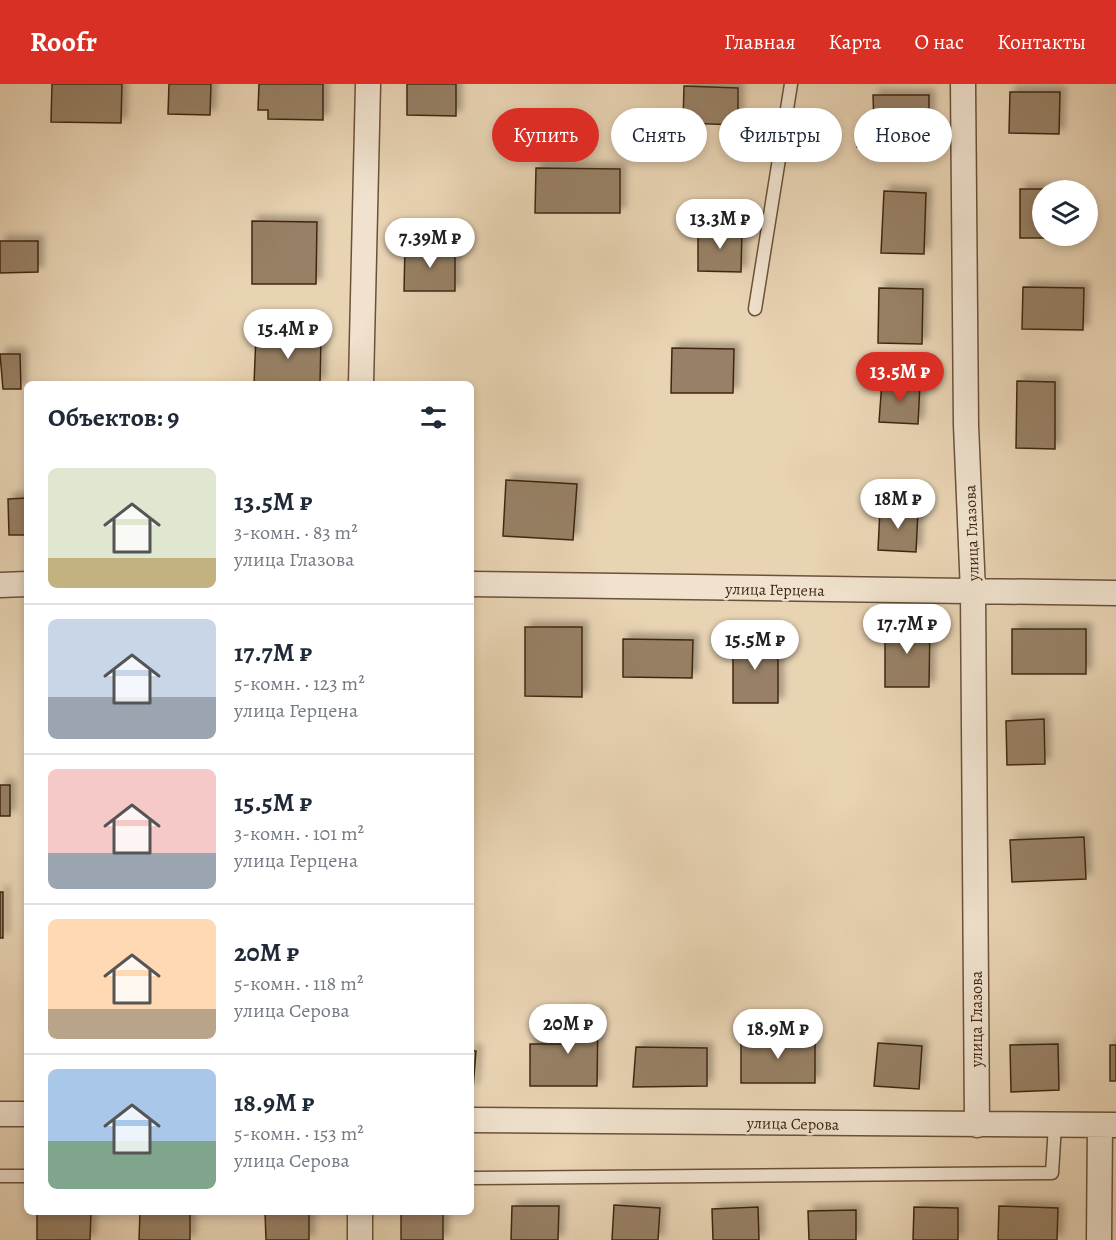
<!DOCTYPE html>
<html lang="ru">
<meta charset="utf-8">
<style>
:root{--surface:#fff;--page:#f2f2f3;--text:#1f2937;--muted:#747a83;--line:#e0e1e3;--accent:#d93025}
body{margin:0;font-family:Alegreya,serif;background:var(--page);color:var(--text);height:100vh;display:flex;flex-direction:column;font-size:22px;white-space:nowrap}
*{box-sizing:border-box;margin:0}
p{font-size:20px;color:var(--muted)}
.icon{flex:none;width:33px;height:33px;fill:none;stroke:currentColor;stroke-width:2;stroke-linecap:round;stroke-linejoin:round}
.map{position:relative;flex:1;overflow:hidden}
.side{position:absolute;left:24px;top:297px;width:450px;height:834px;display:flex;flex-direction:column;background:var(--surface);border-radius:9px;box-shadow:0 3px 9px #0003}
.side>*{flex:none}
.guide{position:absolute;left:492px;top:24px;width:534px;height:54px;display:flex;gap:12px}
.fabs{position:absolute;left:1032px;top:96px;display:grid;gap:12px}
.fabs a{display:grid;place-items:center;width:66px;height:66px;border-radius:50%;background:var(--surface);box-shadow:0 3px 9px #0003;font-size:30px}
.price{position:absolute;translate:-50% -51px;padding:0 14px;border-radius:21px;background:#fff;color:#222;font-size:20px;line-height:39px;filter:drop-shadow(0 2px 3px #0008)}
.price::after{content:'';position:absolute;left:50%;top:36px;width:18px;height:14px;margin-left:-9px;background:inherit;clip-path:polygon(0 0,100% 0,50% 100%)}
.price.current{background:var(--accent);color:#fff}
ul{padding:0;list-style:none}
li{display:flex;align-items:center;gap:18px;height:150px;padding:0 24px}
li+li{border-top:2px solid var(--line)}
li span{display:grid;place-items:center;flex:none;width:168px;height:120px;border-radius:9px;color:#555}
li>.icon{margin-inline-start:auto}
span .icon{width:72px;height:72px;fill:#fffc;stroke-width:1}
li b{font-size:26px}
h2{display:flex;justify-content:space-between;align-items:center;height:72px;padding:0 24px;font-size:26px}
.tag{padding:0 21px;border-radius:27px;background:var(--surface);box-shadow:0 3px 9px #0003;font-size:21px;line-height:54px}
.tag.current{background:var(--accent);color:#fff}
header{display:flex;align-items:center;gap:36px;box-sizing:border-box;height:84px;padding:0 30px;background:var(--accent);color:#fff}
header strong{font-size:28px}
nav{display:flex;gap:33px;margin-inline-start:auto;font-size:21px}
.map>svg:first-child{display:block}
.building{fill:#978065;stroke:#402710;stroke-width:1.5;filter:url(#shadow)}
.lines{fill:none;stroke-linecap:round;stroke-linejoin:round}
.lane-casing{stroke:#6a5239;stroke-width:15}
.street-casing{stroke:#6a5239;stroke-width:27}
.lane{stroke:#f0e2ce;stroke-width:12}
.street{stroke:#f0e2ce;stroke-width:24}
.labels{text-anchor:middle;stroke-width:5;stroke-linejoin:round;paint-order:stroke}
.street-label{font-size:16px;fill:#402710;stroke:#f0e2ce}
</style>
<header>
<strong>Roofr</strong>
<nav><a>Главная</a><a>Карта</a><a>О нас</a><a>Контакты</a></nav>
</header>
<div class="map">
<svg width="1116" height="1156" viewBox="0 0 1116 1156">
<defs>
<filter id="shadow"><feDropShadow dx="5.5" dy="-5.5" stdDeviation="3" flood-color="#0004"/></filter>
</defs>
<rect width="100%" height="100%" fill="#e8d3b3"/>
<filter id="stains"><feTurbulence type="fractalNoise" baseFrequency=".00333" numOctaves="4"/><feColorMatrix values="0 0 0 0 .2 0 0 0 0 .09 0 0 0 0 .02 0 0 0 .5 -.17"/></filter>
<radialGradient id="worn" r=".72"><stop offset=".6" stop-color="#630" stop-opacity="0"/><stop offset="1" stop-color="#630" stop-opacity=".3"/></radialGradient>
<!-- building -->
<path class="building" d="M 52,0 L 122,0 L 121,39 L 51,38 Z
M 169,0 L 211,0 L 210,31 L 168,30 Z
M 259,0 L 323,0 L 323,36 L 268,35 L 268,26 L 258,26 Z
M 407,0 L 456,0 L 456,32 L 407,31 Z
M 684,2 L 738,4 L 738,41 L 683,39 Z
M 1010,8 L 1060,8 L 1059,50 L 1009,49 Z
M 873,11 L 929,11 L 929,63 L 857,63 L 857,43 L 874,43 Z
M 536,84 L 620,85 L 620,129 L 535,129 Z
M 1020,105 L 1065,105 L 1042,106 L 1042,152 L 1064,152 L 1064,154 L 1020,154 Z
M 884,107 L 926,109 L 924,170 L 881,169 Z
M 252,137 L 317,138 L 316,200 L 252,200 Z
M 698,145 L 742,146 L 741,188 L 698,187 Z
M 0,157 L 38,157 L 38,188 L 0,189 Z
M 405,162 L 455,162 L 455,207 L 404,207 Z
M 1023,203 L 1084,204 L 1083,246 L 1022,245 Z
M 879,204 L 923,205 L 922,260 L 878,259 Z
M 256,251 L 321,252 L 320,300 L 254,300 Z
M 672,264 L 734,265 L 733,309 L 671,309 Z
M 0,270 L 20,270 L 21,305 L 3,305 Z
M 882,297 L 920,300 L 918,340 L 879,338 Z
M 1017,297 L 1055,298 L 1055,365 L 1016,364 Z
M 506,396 L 577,400 L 573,456 L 503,452 Z
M 27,414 L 27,451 L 9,451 L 8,415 Z
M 880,425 L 918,427 L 916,468 L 878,466 Z
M 885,538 L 930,539 L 929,603 L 885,603 Z
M 525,543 L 582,543 L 582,613 L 525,612 Z
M 1012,545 L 1086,545 L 1086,590 L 1012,590 Z
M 733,554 L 778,555 L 778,619 L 733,619 Z
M 623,555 L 693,556 L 692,594 L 623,593 Z
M 1044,635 L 1045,680 L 1007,681 L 1006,637 Z
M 0,701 L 10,701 L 10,732 L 0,732 Z
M 1084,753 L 1086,795 L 1012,798 L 1010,756 Z
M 0,808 L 3,808 L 3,854 L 0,854 Z
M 565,929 L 598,929 L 597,1002 L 530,1002 L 530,960 L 564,960 Z
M 741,954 L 815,954 L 815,999 L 741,999 Z
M 878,959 L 922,962 L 919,1005 L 874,1002 Z
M 1058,960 L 1059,1006 L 1011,1008 L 1010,961 Z
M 1110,961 L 1116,961 L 1116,997 L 1110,997 Z
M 636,963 L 707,964 L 707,1002 L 633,1003 Z
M 471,966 L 476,967 L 473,1005 L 471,1005 Z
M 614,1121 L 660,1124 L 658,1156 L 612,1156 Z
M 512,1122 L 559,1122 L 558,1156 L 511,1156 Z
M 999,1122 L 1058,1124 L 1057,1156 L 998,1156 Z
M 758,1123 L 759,1156 L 713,1156 L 712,1125 Z
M 914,1123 L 958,1124 L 958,1156 L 913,1156 Z
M 856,1126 L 856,1156 L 809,1156 L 808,1127 Z
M 37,1128 L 91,1128 L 90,1156 L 37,1156 Z
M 140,1128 L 190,1128 L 190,1156 L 139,1156 Z
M 265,1128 L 309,1128 L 309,1156 L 266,1156 Z
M 401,1128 L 443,1128 L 443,1156 L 401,1156 Z"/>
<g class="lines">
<defs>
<path id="lane" d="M 755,225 L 791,0
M 0,1092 L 27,1092
M 471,1094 L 1052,1089 L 1055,1041"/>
<path id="street" d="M 963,0 L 966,341 L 973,508 L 977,1041
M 361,300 L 368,0
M 471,500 L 1116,509
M 0,501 L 27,500
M 0,1030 L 27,1030
M 471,1036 L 1116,1041
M 360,1156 L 360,1128
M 1099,1156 L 1100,1041"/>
</defs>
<!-- lane casing -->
<use href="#lane" class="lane-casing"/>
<!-- street casing -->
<use href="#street" class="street-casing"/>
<!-- lane -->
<use href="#lane" class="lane"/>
<!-- street -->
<use href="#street" class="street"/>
</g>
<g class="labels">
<!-- street labels -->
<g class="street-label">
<text transform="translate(971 449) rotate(-92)" y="6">улица Глазова</text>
<text transform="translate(775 505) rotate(1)" y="6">улица Герцена</text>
<text transform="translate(976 935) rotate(-90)" y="6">улица Глазова</text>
<text transform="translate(793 1039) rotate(1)" y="6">улица Серова</text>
</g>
</g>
<rect width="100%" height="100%" filter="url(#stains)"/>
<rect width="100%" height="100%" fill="url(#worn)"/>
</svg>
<div class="fabs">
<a><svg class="icon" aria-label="layers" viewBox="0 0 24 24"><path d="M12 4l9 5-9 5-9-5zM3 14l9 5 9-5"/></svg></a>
</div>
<b class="price" style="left:720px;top:166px">13.3M ₽</b>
<b class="price" style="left:430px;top:185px">7.39M ₽</b>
<b class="price" style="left:288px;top:276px">15.4M ₽</b>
<b class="price current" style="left:900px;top:319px">13.5M ₽</b>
<b class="price" style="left:898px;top:446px">18M ₽</b>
<b class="price" style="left:907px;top:571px">17.7M ₽</b>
<b class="price" style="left:755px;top:587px">15.5M ₽</b>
<b class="price" style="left:568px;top:971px">20M ₽</b>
<b class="price" style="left:778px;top:976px">18.9M ₽</b>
<div class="guide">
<a class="tag current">Купить</a>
<a class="tag">Снять</a>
<a class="tag">Фильтры</a>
<a class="tag">Новое</a>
</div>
<section class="side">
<h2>Объектов: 9<svg class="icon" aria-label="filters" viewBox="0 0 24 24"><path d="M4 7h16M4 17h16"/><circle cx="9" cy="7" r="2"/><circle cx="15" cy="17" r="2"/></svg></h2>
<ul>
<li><span style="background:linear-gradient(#dfe7d0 75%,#c2b280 0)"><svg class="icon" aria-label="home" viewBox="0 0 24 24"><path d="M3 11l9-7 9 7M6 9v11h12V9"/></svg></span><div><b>13.5M ₽</b><p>3-комн. · 83 m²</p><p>улица Глазова</p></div></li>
<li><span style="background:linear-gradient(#c9d6e8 65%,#9aa5b1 0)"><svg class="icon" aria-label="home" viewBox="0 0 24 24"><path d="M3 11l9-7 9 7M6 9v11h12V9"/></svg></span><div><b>17.7M ₽</b><p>5-комн. · 123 m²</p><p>улица Герцена</p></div></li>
<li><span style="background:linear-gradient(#f6c9c9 70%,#9aa5b1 0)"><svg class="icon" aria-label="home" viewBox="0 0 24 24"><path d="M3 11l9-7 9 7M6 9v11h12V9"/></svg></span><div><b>15.5M ₽</b><p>3-комн. · 101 m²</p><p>улица Герцена</p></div></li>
<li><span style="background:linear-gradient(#ffd9b3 75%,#b9a48a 0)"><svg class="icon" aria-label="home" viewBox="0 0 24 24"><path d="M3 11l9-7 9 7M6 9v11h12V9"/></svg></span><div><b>20M ₽</b><p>5-комн. · 118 m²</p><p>улица Серова</p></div></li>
<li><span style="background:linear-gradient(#a9c7e8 60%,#7fa58c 0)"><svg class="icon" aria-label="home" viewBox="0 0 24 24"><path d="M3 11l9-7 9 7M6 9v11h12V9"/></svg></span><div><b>18.9M ₽</b><p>5-комн. · 153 m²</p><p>улица Серова</p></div></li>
</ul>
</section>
</div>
